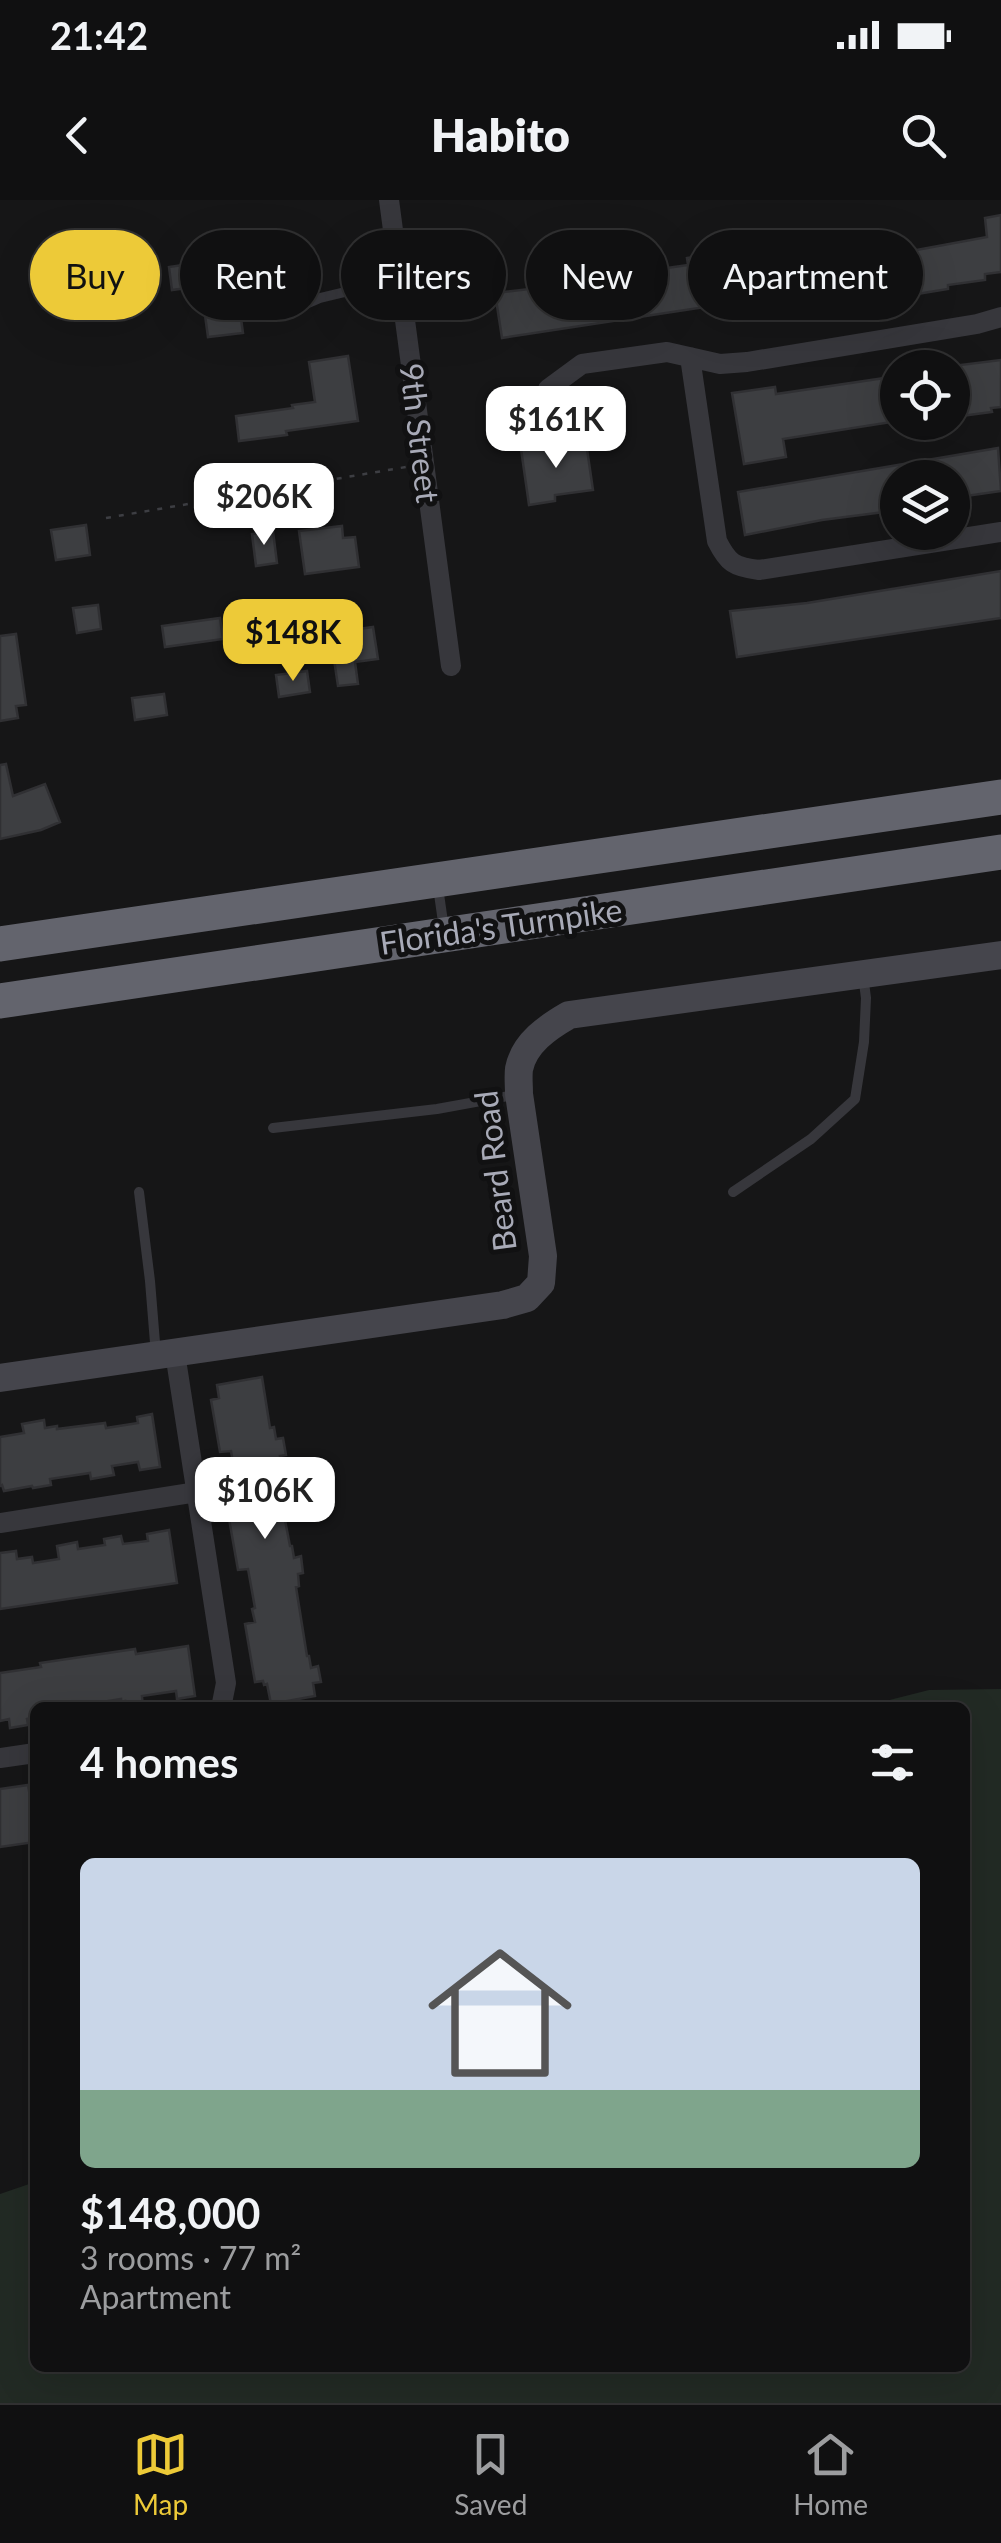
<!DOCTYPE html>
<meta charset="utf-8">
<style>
:root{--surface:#101011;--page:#1e1e1f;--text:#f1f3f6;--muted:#9c9d9f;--line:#303031;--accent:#edca38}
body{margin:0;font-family:Lato,sans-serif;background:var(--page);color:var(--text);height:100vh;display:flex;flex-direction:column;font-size:38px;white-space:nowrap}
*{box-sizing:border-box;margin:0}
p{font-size:32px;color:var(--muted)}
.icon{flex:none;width:55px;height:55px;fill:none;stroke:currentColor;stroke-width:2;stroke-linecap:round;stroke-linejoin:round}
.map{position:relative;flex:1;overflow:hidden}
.sheet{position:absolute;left:30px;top:1502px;width:940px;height:670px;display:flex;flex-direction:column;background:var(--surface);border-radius:15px;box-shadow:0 10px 40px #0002,0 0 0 2px var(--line)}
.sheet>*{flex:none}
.guide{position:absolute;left:30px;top:30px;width:942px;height:90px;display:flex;gap:20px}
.buttons{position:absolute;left:880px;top:150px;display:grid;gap:20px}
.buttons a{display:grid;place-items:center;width:90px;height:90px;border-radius:50%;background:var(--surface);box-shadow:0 10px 40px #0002,0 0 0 2px var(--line);font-size:50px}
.price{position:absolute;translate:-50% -85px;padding:0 22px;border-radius:20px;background:#fff;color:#222;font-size:32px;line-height:65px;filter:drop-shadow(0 2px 5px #0008)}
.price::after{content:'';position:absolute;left:50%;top:60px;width:30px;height:22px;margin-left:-15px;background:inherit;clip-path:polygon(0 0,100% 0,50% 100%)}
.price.active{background:var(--accent);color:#111}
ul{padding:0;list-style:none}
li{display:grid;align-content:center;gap:20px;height:530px;padding:0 50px}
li+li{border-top:2px solid var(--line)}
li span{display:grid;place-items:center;height:310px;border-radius:15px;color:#555}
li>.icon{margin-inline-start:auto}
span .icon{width:180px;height:180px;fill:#fffc;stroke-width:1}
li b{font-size:42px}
h2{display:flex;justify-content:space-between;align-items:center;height:120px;padding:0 50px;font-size:42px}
.tag{padding:0 35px;border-radius:45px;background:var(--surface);box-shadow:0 10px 40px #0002,0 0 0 2px var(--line);font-size:35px;line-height:90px}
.tag.active{background:var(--accent);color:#111}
.status{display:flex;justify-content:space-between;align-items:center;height:70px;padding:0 50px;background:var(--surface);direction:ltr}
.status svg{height:28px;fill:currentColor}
header{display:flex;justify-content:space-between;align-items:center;height:130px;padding:0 50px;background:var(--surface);font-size:45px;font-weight:800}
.dock{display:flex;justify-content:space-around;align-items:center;height:140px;border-top:2px solid var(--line);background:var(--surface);font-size:28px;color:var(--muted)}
.dock a{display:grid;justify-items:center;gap:5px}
.dock .active{color:var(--accent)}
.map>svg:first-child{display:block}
.green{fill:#222a24}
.building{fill:#3d3e41;stroke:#303033;stroke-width:2.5}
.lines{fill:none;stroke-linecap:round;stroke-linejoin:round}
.path{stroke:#3d3e43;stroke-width:2.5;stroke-dasharray:5 8;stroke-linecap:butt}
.lane{stroke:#37373c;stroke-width:10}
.street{stroke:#37373c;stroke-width:20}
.secondary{stroke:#45454c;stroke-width:28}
.highway{stroke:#63646d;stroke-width:35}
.labels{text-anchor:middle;stroke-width:10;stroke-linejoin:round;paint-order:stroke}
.street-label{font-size:32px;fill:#a8aab7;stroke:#111112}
</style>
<div class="status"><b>21:42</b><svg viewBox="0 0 49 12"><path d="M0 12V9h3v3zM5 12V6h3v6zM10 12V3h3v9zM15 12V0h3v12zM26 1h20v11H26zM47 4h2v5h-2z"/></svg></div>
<header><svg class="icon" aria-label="back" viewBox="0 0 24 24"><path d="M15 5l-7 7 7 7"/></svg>Habito<svg class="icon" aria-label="search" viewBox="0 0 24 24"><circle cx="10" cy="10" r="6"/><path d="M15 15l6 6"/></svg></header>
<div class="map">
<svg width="1001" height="2203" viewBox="0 0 1001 2203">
<rect width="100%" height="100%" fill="#161617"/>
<!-- green -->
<path class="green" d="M 1001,1489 L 1001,2203 L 0,2203 L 0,1994 L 35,1982 L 35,2168 L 965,2168 L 965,1508 L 862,1507 L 929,1490 Z"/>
<!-- building -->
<path class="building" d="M 1001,15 L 1001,72 L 985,74 L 985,80 L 948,85 L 948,89 L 917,94 L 911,51 L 987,37 L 985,18 Z
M 848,49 L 854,92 L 830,95 L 824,53 Z
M 718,53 L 725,104 L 502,138 L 495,93 L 573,84 L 572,76 L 603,71 L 604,77 L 688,65 L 687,58 Z
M 236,57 L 239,81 L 236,81 L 243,133 L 208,137 L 201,86 L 172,90 L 169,67 Z
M 779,71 L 782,92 L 765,94 L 762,73 Z
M 348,156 L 358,221 L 286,231 L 287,235 L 239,241 L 236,216 L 293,208 L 292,205 L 315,202 L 309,162 Z
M 1001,160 L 1001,207 L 991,208 L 992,212 L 961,216 L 961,210 L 952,212 L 952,166 Z
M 898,176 L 898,221 L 783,239 L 786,257 L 744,264 L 732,193 L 775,187 L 776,194 Z
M 586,242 L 593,290 L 555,295 L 555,301 L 529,305 L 521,249 Z
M 998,248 L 1001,291 L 966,296 L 967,299 L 952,301 L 952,278 L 898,278 L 898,309 L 892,311 L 822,320 L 745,335 L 738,292 Z
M 86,325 L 90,355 L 56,360 L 51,330 Z
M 342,326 L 343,338 L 355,337 L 359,367 L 305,374 L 299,331 Z
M 273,331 L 277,363 L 256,366 L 252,334 Z
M 1001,371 L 1001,418 L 737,457 L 730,411 L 807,403 Z
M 98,405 L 101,429 L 77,433 L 73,408 Z
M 220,418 L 223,439 L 165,447 L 162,426 Z
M 373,427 L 378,459 L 355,462 L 358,484 L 338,486 L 330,433 Z
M 16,434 L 26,505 L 16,506 L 18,518 L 0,521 L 0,436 Z
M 307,471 L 310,492 L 279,497 L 276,475 Z
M 164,494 L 167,515 L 135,520 L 132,498 Z
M 6,564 L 13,596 L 45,584 L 60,622 L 41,630 L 0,639 L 0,565 Z
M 262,1177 L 270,1228 L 274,1227 L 276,1239 L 283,1238 L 286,1255 L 280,1256 L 282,1268 L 276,1269 L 281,1303 L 289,1302 L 292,1319 L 285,1320 L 290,1346 L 292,1346 L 294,1358 L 301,1356 L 303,1373 L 298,1374 L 299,1386 L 296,1387 L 307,1456 L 309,1456 L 311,1468 L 318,1466 L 321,1482 L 313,1483 L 315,1496 L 271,1504 L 267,1484 L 264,1485 L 263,1481 L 255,1482 L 245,1424 L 255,1422 L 252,1409 L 255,1408 L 248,1369 L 238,1370 L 228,1313 L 237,1312 L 235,1299 L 239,1299 L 231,1251 L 220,1252 L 211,1200 L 219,1198 L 217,1185 Z
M 152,1214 L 160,1267 L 140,1270 L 138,1262 L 112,1266 L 114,1275 L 91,1279 L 90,1273 L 50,1279 L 51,1285 L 33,1288 L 32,1286 L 4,1291 L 2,1285 L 0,1286 L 0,1237 L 24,1233 L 22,1224 L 44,1220 L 45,1228 L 57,1226 L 57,1229 L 105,1223 L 106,1228 L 138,1223 L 137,1217 Z
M 169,1330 L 177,1383 L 0,1409 L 0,1353 L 16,1351 L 17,1359 L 32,1357 L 33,1363 L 59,1359 L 57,1346 L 77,1342 L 78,1349 L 105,1345 L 104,1339 L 121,1336 L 123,1344 L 148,1341 L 147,1334 Z
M 188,1446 L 195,1496 L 177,1499 L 176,1491 L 142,1496 L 143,1508 L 126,1508 L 125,1501 L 121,1502 L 121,1499 L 65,1508 L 35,1508 L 35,1517 L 27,1519 L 28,1525 L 10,1528 L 9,1519 L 0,1521 L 0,1473 L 41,1467 L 40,1463 L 135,1449 L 136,1454 Z
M 28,1585 L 30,1596 L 35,1595 L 35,1642 L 0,1647 L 0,1589 Z"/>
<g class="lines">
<!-- path -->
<path class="path" d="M 106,318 L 406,267"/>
<!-- lane -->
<path class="lane" d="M 278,116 L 320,98 L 370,86 L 399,75
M 438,687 L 444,729
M 273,928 L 437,909 L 514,895
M 139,992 L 150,1081 L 156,1155
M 733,992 L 811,939 L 855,899 L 864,842 L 866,798 L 863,775"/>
<!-- street -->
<path class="street" d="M 389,0 L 451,466
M 690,157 L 717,341 C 728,363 734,367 759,370 L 1001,332
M 548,189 L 582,164 L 667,152 L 720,164 L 747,162 L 977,124 L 1001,117
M 175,1153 L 226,1483 L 221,1508
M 0,1323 L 197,1292
M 0,1558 L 35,1553"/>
<!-- secondary -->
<path class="secondary" d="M 0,1178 L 503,1105 L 527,1098 L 541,1083 L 543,1056 L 519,894 C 519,886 518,876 519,869 C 524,843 548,827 569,815 L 1001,755"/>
<!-- highway -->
<path class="highway" d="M 0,744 L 1001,597
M 0,801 L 1001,652"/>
</g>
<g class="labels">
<!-- street labels -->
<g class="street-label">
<text transform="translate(419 233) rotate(83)" y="11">9th Street</text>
<text transform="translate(501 727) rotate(-8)" y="11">Florida's Turnpike</text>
<text transform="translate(496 971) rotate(-97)" y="11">Beard Road</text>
</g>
</g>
</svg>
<div class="buttons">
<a><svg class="icon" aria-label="locate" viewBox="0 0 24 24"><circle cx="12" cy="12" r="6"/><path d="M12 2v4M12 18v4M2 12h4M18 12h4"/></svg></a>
<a><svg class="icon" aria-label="layers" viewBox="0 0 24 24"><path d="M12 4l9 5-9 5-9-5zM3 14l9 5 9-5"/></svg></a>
</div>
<b class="price" style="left:556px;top:271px">$161K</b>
<b class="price" style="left:264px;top:348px">$206K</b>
<b class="price active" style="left:293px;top:484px">$148K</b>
<b class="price" style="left:265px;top:1342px">$106K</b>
<div class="guide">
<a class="tag active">Buy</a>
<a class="tag">Rent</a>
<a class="tag">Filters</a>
<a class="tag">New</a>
<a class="tag">Apartment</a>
</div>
<section class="sheet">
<h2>4 homes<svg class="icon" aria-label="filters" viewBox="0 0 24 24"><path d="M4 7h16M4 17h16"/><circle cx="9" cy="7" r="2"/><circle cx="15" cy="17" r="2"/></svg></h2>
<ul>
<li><span style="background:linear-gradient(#c9d6e8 75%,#7fa58c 0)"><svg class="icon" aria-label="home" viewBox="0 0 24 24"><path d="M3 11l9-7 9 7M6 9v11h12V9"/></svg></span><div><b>$148,000</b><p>3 rooms · 77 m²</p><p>Apartment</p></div></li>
</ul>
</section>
</div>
<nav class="dock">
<a class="active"><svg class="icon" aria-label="map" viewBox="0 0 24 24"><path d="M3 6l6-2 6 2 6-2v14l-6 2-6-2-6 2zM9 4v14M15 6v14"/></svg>Map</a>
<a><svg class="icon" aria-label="saved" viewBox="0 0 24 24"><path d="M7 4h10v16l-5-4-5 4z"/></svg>Saved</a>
<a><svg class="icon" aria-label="home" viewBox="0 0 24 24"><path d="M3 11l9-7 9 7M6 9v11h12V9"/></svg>Home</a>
</nav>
